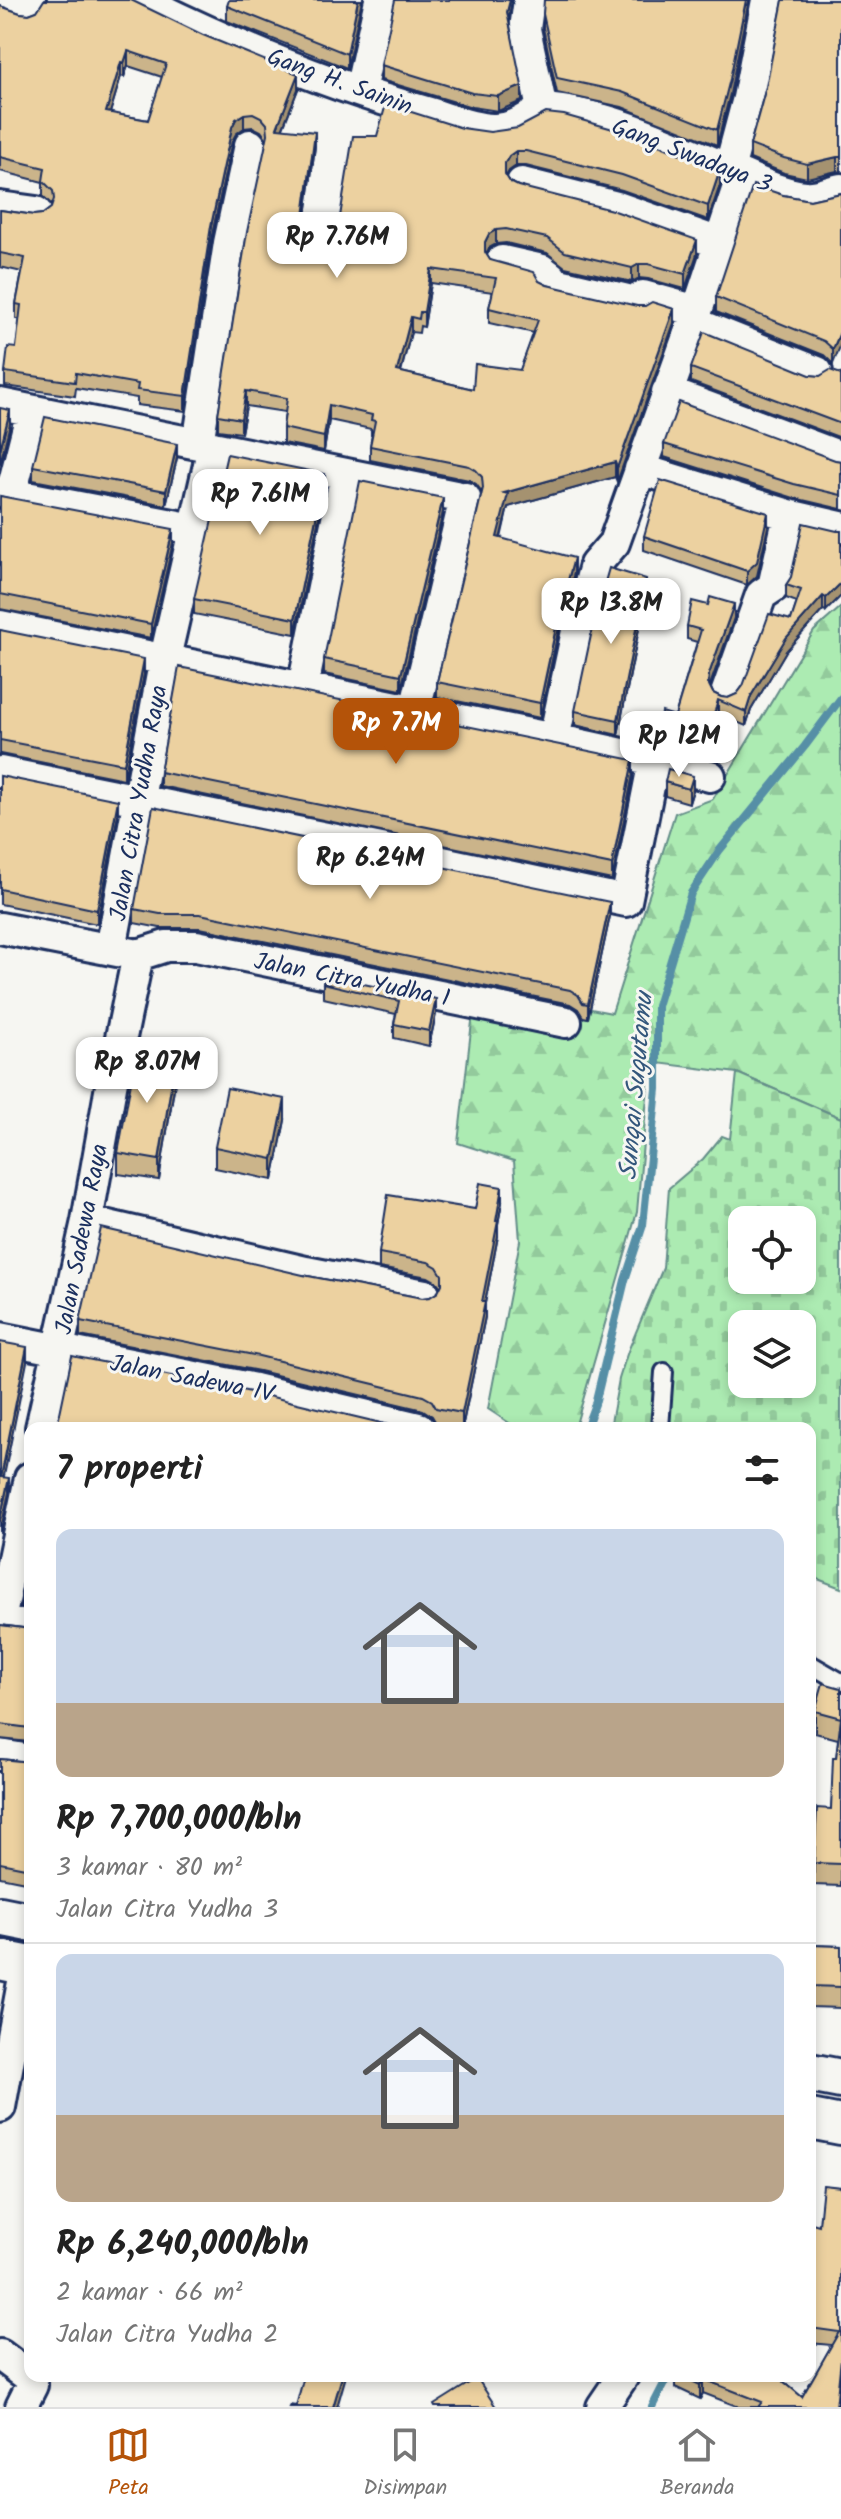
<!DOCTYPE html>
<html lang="id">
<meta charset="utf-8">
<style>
:root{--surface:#fff;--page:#f6f6f6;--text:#222;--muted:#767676;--line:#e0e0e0;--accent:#b45309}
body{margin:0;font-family:Kalam,sans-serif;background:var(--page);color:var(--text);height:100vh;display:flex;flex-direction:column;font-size:30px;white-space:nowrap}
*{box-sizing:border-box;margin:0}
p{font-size:26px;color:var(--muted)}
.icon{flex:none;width:44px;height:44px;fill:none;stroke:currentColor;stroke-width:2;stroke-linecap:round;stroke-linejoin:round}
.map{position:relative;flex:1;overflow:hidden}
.panel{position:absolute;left:24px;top:1422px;width:792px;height:960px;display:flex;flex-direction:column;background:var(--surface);border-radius:16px;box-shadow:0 4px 12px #0003}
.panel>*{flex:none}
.buttons{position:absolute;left:728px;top:1206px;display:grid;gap:16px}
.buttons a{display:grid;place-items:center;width:88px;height:88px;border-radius:16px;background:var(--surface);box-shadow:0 4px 12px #0003;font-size:40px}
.price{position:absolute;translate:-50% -68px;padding:0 18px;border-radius:16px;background:#fff;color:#222;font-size:26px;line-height:52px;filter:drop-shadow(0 2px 4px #0008)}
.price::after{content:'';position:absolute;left:50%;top:48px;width:24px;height:18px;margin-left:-12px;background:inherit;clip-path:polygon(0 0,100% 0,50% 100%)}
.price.on{background:var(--accent);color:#fff}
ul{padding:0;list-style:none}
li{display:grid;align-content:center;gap:16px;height:424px;padding:0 32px}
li+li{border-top:2px solid var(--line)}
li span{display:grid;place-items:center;height:248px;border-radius:16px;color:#555}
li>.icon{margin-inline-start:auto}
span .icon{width:144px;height:144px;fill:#fffc;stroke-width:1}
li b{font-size:34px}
h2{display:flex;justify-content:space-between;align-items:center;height:96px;padding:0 32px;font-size:34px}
.tab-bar{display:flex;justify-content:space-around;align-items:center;height:112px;border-top:2px solid var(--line);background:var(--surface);font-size:22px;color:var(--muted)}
.tab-bar a{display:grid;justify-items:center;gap:4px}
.tab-bar .on{color:var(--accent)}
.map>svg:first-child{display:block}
.forest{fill:url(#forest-firs);stroke:#648d88;stroke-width:2}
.cemetery{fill:url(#cemetery-stones);stroke:#648d88;stroke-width:2;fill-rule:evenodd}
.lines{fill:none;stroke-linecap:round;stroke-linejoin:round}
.stream{stroke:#568fa6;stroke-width:8}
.service-casing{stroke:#1b2f5e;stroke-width:22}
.minor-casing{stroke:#1b2f5e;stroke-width:36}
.tertiary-casing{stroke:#1b2f5e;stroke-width:44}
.service{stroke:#f6f6f2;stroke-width:16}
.minor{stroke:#f6f6f2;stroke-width:30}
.tertiary{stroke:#f6f6f2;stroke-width:38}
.wall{fill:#cbb48a;stroke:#1b2f5e;stroke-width:2;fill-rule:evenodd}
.shaded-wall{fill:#a59270;stroke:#1b2f5e;stroke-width:2}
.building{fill:#ecd1a0;stroke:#1b2f5e;stroke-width:2;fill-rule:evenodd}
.labels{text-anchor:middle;stroke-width:6;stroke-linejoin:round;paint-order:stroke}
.street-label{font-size:24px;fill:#1b2f5e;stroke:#f6f6f2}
.water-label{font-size:26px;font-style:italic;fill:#34577c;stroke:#f6f6f2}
</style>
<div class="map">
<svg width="841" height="2407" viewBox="0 0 841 2407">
<defs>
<pattern id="forest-firs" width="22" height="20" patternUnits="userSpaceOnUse" patternTransform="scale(2)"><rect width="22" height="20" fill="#acebb2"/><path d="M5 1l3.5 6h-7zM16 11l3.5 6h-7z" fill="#93ca9c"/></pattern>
<pattern id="cemetery-stones" width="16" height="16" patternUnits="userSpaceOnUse" patternTransform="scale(2)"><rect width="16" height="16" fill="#acebb2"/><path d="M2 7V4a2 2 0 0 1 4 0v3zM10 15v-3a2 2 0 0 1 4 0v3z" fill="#93ca9c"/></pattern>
</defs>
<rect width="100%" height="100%" fill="#f6f6f2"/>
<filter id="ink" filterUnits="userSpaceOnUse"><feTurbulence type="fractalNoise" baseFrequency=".0125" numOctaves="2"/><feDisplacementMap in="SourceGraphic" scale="16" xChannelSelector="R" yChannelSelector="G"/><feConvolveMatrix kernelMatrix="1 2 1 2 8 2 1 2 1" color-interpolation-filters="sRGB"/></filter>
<g filter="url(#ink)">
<!-- forest -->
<path class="forest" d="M 841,607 L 841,1118 L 737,1073 L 650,1062 L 637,1212 L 575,1428 L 517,1428 L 488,1409 L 520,1241 L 514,1161 L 458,1143 L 476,987 L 612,1013 L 675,813 L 713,799 L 814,631 Z"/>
<!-- cemetery -->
<path class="cemetery" d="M 737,1073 L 841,1118 L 841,1588 L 810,1576 L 810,1428 L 610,1428 L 619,1379 L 628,1351 L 663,1268 L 669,1188 L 703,1159 L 722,1136 L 730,1139 ZM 742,1220 L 802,1220 L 802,1280 L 742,1280 ZM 742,1324 L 802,1324 L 802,1384 L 742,1384 Z"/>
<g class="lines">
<!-- stream -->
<path class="stream" d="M 586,1428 L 595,1404 L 625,1280 L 643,1225 L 657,1089 L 657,1006 L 691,893 L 719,851 L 805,746 L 841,698
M 652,2407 L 668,2376"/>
<defs>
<path id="service" d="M 660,1428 L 664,1372
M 810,1664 L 841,1682"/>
<path id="minor" d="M 141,0 C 232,45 328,85 426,112 C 447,118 470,128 492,129 C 512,130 526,119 542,109
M 529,0 L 525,29 L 542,109
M 0,2 L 26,11 L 30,0
M 360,91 L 380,0
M 542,109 C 610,113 673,146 735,172 C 758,182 780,193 805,196 C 816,198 830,191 841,189
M 729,170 L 748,98 L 767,0
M 522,183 L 617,207 L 719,243
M 0,207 L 36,212
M 502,261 L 542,270 L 551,277 L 551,282 L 641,303 L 643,296 L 697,311
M 692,322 L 817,372
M 667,392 L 841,457
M 0,404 L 465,498 L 415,710
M 198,444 L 229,243 L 250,145
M 640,469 L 789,515 L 841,527
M 0,492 L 194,529
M 11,494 L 32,411
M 0,626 L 554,739 L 654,761 L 710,776
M 303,687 L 346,474
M 726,694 L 761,595 L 773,587 L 789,515
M 554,739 L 577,631 L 595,565 L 614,543 L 697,311 L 742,175
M 0,772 L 381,849 L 626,901 L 654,761
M 0,928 L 138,955 L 166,946 L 196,946 L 566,1022
M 111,949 L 165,658 L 213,447
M 87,1221 L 306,1272 L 425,1295
M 0,1338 L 255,1389 L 419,1428
M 41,1428 L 87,1221 L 111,1086 L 138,955
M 0,1620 L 30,1478
M 0,1621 L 30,1627
M 0,1755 L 30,1760
M 0,2107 L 26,1966
M 0,2355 L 28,2376 L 32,2385 L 21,2407
M 602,2407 L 623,2376"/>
<path id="tertiary" d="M 0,1916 L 30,1922
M 0,1960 L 30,1966
M 810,2073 L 841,2079
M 810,2119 L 841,2125"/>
</defs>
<!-- service casing -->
<use href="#service" class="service-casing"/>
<!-- minor casing -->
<use href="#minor" class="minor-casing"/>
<!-- tertiary casing -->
<use href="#tertiary" class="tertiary-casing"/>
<!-- service -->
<use href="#service" class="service"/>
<!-- minor -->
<use href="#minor" class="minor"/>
<!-- tertiary -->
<use href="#tertiary" class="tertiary"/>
</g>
<!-- wall -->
<path class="wall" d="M 362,0 L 347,68 L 227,21 L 227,6 Z
M 512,0 L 509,19 L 522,101 L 498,111 L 472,107 L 381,80 L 381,65 Z
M 841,0 L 841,172 L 837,171 L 807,178 L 784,173 L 750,159 L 750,145 L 766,87 Z
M 43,3 L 298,89 L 283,128 L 315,146 L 301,255 L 333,260 L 377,136 L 462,128 L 720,185 L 708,220 L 622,190 L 526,166 L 516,166 L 509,171 L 506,176 L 510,182 L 518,186 L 697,254 L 685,289 L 648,279 L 639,278 L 632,282 L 565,267 L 547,253 L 506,243 L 496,244 L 489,248 L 486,254 L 490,260 L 547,285 L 674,323 L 617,482 L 615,477 L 508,507 L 501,538 L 574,573 L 559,627 L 540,718 L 437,697 L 437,682 L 482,492 L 476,484 L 469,480 L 370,460 L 370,446 L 372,435 L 371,435 L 371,429 L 329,420 L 324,451 L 283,443 L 283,428 L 285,412 L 246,406 L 241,433 L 218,430 L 218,415 L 267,139 L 261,131 L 253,127 L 244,128 L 236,134 L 232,141 L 211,240 L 185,411 L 137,405 L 137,398 L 76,388 L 75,396 L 5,386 L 5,372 L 16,348 L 20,319 L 16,319 L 16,304 L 22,272 L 0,267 L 0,210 L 34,215 L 43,214 L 51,208 L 52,205 L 43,196 L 43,182 L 0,171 L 0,6 L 20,13 L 29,14 L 37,11 ZM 128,66 L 162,77 L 148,120 L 110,113 L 121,76 L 124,77 ZM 431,283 L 493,292 L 489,308 L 489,323 L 534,333 L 520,370 L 473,389 L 401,372 L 411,332 L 419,333 L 420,326 L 424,327 Z
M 543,14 L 730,94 L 717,145 L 622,107 L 557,93 L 543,28 Z
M 841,193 L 833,364 L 824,355 L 716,312 L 716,297 L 783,195 L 810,200 Z
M 691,368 L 820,376 L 841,374 L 841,438 L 691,382 Z
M 664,444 L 841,461 L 841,509 L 794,498 L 664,457 Z
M 177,458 L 166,505 L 33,480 L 33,466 Z
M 325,488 L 295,634 L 194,614 L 194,599 Z
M 0,496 L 173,543 L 151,638 L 0,609 Z
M 443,512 L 401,690 L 324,674 L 324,659 Z
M 768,527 L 757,576 L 747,585 L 644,550 L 644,536 Z
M 837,531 L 826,611 L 823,610 L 786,651 L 751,710 L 746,726 L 718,714 L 709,745 L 707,745 L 704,756 L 659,744 L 659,730 L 675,716 L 697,642 L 687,639 L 687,626 L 734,618 L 710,686 L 713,693 L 721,697 L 728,698 L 737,694 L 791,620 L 797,602 L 786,598 L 786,585 Z
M 646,593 L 618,735 L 575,725 L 575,711 Z
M 0,630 L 144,674 L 124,779 L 0,754 Z
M 160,772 L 633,775 L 612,880 L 160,786 Z
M 0,776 L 118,814 L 97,924 L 0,904 Z
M 665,782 L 693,790 L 689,803 L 665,796 Z
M 134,909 L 610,916 L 588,1018 L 583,1017 L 578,1009 L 570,1004 L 200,928 L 160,928 L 134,923 Z
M 323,983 L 436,999 L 436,1014 L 429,1046 L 394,1038 L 394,1024 L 396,1014 L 323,998 Z
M 176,1076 L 159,1180 L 118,1174 L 118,1153 Z
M 285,1120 L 273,1180 L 215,1168 L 215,1147 Z
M 502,1202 L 498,1224 L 498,1236 L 485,1303 L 485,1317 L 462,1428 L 436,1423 L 432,1416 L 423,1410 L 259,1371 L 80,1336 L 80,1321 L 303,1275 L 422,1298 L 430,1297 L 438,1292 L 441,1287 L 437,1282 L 428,1277 L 379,1268 L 379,1253 L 475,1209 Z
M 30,1548 L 30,1610 L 21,1607 L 21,1593 Z
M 0,1625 L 30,1629 L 30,1742 L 0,1739 Z
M 841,1688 L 841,1886 L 814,1885 L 814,1863 L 831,1809 L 838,1739 L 815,1733 L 815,1711 Z
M 0,1759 L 30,1762 L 30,1883 L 0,1877 Z
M 810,1945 L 841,1946 L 841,2008 L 810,2007 Z
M 841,2187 L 838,2407 L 739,2407 L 703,2393 L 700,2399 L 675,2387 L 675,2376 L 777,2376 L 802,2397 L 832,2345 L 810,2343 L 810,2247 L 819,2225 Z"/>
<!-- shaded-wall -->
<path class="shaded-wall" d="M 358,0 L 362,0 L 347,68 L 347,54 Z
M 510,0 L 512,0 L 507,27 L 507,12 Z
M 746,0 L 749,0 L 730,94 L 717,145 L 717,130 Z
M 128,51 L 128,66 L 124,77 L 124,63 Z
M 121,62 L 121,76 L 106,126 L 106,112 Z
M 298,74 L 298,89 L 277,142 L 277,128 Z
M 522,86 L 522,101 L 498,111 L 498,96 Z
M 244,114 L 244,128 L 236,134 L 232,141 L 211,240 L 185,411 L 185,396 L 211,226 L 232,127 L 236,119 Z
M 315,132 L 315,146 L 299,270 L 299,255 Z
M 516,151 L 516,166 L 509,171 L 505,178 L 505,163 L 509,156 Z
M 837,157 L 837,171 L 807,178 L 807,164 Z
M 720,170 L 720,185 L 708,220 L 708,206 Z
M 496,230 L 496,244 L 489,248 L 485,256 L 485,242 L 489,234 Z
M 697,240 L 697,254 L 685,289 L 685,274 Z
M 639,264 L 639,278 L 632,282 L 632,268 Z
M 431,269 L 431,283 L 424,327 L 424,312 Z
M 674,309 L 674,323 L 617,482 L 617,468 Z
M 411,317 L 411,332 L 397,386 L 397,371 Z
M 841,330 L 841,344 L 833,364 L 833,349 Z
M 246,391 L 246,406 L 241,433 L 241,419 Z
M 329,405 L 329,420 L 324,451 L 324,437 Z
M 10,410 L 10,424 L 0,464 L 0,450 Z
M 177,444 L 177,458 L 166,505 L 166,491 Z
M 615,462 L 615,477 L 508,507 L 497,551 L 497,537 L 504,493 Z
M 325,474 L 325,488 L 295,634 L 295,619 Z
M 443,498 L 443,512 L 401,690 L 401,675 Z
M 768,513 L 768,527 L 757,576 L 747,585 L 747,571 Z
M 173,529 L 173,543 L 151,638 L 151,624 Z
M 574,558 L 574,573 L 559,627 L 540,718 L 540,703 L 559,613 Z
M 646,579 L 646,593 L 618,735 L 618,720 Z
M 841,583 L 841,596 L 826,611 L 826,598 Z
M 823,596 L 823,610 L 786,651 L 751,710 L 746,726 L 746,712 L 751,696 L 786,638 Z
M 734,604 L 734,618 L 709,688 L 708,696 L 709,674 Z
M 144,659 L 144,674 L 124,779 L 124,764 Z
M 718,700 L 718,714 L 709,745 L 709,732 Z
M 707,731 L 707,745 L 704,756 L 704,742 Z
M 633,760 L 633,775 L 612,880 L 612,865 Z
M 693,776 L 693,790 L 689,803 L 689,789 Z
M 118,800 L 118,814 L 97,924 L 97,910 Z
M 610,902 L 610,916 L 588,1018 L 588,1004 Z
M 436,999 L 436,1014 L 429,1046 L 429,1031 Z
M 176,1056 L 176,1076 L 159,1180 L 159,1160 Z
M 285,1099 L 285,1120 L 273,1180 L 273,1159 Z
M 502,1187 L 502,1202 L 498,1224 L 498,1236 L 485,1303 L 485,1317 L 462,1428 L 462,1413 Z
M 27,1347 L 27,1362 L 1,1491 L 1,1477 Z
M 9,1478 L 9,1493 L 0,1533 L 0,1519 Z
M 841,2358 L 841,2372 L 838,2407 L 836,2407 Z
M 342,2376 L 346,2376 L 337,2407 L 333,2407 Z
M 703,2379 L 703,2393 L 700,2399 L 700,2385 Z"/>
<!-- building -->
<path class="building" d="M 44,0 L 131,0 L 203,35 L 298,74 L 277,128 L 315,132 L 299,255 L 333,260 L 353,136 L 377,136 L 386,104 L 462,128 L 490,132 L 518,128 L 546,113 L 564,115 L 634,135 L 720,170 L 708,206 L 622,175 L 526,151 L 516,151 L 509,156 L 505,163 L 505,174 L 510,182 L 518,186 L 612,210 L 697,240 L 685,274 L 648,264 L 639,264 L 632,268 L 565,252 L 547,238 L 506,229 L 496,230 L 489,234 L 485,242 L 485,252 L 490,260 L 534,272 L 539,281 L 547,285 L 637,306 L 645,306 L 652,302 L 674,309 L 617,468 L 615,462 L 504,493 L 508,494 L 497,537 L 574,558 L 559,613 L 540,703 L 437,682 L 483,488 L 482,477 L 476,470 L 469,466 L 370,446 L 375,421 L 371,420 L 372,415 L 329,405 L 324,437 L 283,428 L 287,398 L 246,391 L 241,419 L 218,415 L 247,232 L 268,134 L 267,124 L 261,117 L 253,113 L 244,114 L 236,119 L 232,127 L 211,226 L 185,396 L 137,390 L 138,384 L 76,373 L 75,382 L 5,372 L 8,347 L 16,348 L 21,305 L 16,304 L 25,258 L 0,253 L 0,210 L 34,215 L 43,214 L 51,208 L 54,199 L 53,191 L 43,181 L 45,168 L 0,157 L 0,6 L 20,13 L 29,14 L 37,11 ZM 128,51 L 166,64 L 148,120 L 106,112 L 121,62 L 124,63 ZM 431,269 L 496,278 L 489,308 L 538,320 L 520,370 L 475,364 L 473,389 L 397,371 L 411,317 L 419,319 L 420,312 L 424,312 Z
M 229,0 L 358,0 L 347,54 L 227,6 Z
M 395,0 L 510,0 L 507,12 L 522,86 L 498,96 L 472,93 L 381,65 Z
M 544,0 L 746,0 L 730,79 L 717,130 L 622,92 L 557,78 L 543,14 Z
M 783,0 L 841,0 L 841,157 L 837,157 L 807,164 L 784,158 L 750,145 L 766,87 Z
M 753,185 L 783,195 L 810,200 L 841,193 L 841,330 L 833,349 L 824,341 L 716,297 Z
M 704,332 L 810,375 L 820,376 L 830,370 L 841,374 L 841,424 L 691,368 Z
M 679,402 L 835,460 L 841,461 L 841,495 L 794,484 L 664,444 Z
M 0,408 L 10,410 L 0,450 Z
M 45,417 L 177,444 L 166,491 L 33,466 Z
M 227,454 L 325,474 L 295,619 L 194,599 Z
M 660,480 L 768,513 L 757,562 L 747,571 L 644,536 Z
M 360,481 L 443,498 L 401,675 L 324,659 Z
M 0,496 L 173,529 L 151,624 L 0,594 Z
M 803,523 L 837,531 L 841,531 L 841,583 L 826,598 L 823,596 L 786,638 L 751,696 L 746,712 L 718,700 L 709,732 L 707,731 L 704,742 L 659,730 L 662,712 L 675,716 L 701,630 L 687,626 L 692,601 L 708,605 L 710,597 L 734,604 L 709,674 L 708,683 L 713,693 L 721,697 L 728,698 L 737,694 L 743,686 L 769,614 L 791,620 L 801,590 L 786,585 L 791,577 Z
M 609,568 L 646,579 L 618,720 L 575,711 L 594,621 Z
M 0,630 L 144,659 L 124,764 L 0,740 Z
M 179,667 L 633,760 L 612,865 L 160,772 Z
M 668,769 L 693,776 L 689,789 L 665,782 Z
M 0,776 L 118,800 L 97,910 L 0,889 Z
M 153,807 L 610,902 L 588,1004 L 583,1003 L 578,995 L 570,990 L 200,914 L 160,914 L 134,909 Z
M 325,976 L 436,999 L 429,1031 L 394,1024 L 399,1001 L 323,983 Z
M 137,1049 L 176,1056 L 159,1160 L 118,1153 Z
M 227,1088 L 285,1099 L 273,1159 L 215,1147 Z
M 480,1183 L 502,1187 L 496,1221 L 498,1221 L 482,1302 L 485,1302 L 462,1413 L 436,1408 L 432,1401 L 423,1396 L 259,1356 L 80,1321 L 101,1228 L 303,1275 L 422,1298 L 430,1297 L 438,1292 L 442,1284 L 442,1275 L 437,1267 L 428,1262 L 379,1253 L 388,1195 L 475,1209 Z
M 0,1342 L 27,1347 L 1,1477 L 9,1478 L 0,1519 Z
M 72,1356 L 251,1392 L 402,1428 L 54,1428 L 59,1418 Z
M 30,1548 L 30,1596 L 21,1593 Z
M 0,1625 L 30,1629 L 30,1728 L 0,1724 Z
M 823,1683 L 841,1688 L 841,1864 L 814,1863 L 817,1808 L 831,1809 L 833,1758 L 836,1758 L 841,1718 L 815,1711 Z
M 0,1759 L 30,1762 L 30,1869 L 0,1863 Z
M 810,1945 L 841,1946 L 841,1987 L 810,1986 Z
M 823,2185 L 841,2187 L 841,2358 L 836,2407 L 758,2407 L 762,2402 L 703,2379 L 700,2385 L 681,2376 L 777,2376 L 802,2397 L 839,2332 L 810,2328 L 810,2247 L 812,2223 L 819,2225 Z
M 304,2376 L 342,2376 L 333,2407 L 289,2407 L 290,2405 L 296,2406 Z
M 477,2378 L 496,2407 L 435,2407 L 434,2405 Z"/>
</g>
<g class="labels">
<!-- street labels -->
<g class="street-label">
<text transform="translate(340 81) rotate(20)" y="8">Gang H. Sainin</text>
<text transform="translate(692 155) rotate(21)" y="8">Gang Swadaya 3</text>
<text transform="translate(138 803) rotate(-80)" y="8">Jalan Citra Yudha Raya</text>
<text transform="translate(352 979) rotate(11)" y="8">Jalan Citra Yudha 1</text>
<text transform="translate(81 1239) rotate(-79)" y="8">Jalan Sadewa Raya</text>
<text transform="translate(192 1378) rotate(11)" y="8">Jalan Sadewa IV</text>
</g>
<!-- water labels -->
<g class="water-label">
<text transform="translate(635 1086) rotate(-85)" y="9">Sungai Sugutamu</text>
</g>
</g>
</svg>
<div class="buttons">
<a><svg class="icon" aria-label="locate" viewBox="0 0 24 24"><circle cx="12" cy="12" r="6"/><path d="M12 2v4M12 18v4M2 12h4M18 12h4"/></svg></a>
<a><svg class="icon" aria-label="layers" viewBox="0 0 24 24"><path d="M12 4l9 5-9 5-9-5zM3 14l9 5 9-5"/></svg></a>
</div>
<b class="price" style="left:337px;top:280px">Rp 7.76M</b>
<b class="price" style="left:260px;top:537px">Rp 7.61M</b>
<b class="price" style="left:611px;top:646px">Rp 13.8M</b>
<b class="price on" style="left:396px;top:766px">Rp 7.7M</b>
<b class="price" style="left:679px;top:779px">Rp 12M</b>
<b class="price" style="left:370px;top:901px">Rp 6.24M</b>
<b class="price" style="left:147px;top:1105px">Rp 8.07M</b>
<section class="panel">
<h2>7 properti<svg class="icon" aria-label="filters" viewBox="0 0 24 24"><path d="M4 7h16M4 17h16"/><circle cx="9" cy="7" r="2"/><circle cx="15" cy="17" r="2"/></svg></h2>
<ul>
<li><span style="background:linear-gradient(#c9d6e8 70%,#b9a48a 0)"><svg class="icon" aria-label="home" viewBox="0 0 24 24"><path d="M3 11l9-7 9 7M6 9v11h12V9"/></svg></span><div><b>Rp 7,700,000/bln</b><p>3 kamar · 80 m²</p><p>Jalan Citra Yudha 3</p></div></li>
<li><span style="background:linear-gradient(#c9d6e8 65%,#b9a48a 0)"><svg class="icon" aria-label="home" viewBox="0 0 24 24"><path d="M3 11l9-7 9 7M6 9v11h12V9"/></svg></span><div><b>Rp 6,240,000/bln</b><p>2 kamar · 66 m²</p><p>Jalan Citra Yudha 2</p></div></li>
</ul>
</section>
</div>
<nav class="tab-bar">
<a class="on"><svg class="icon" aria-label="map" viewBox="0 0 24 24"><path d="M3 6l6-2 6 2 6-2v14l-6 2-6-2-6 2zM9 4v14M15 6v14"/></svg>Peta</a>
<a><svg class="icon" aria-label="saved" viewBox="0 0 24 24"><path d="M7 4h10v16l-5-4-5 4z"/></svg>Disimpan</a>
<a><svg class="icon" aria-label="home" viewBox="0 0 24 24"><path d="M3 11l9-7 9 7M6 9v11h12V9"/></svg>Beranda</a>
</nav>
